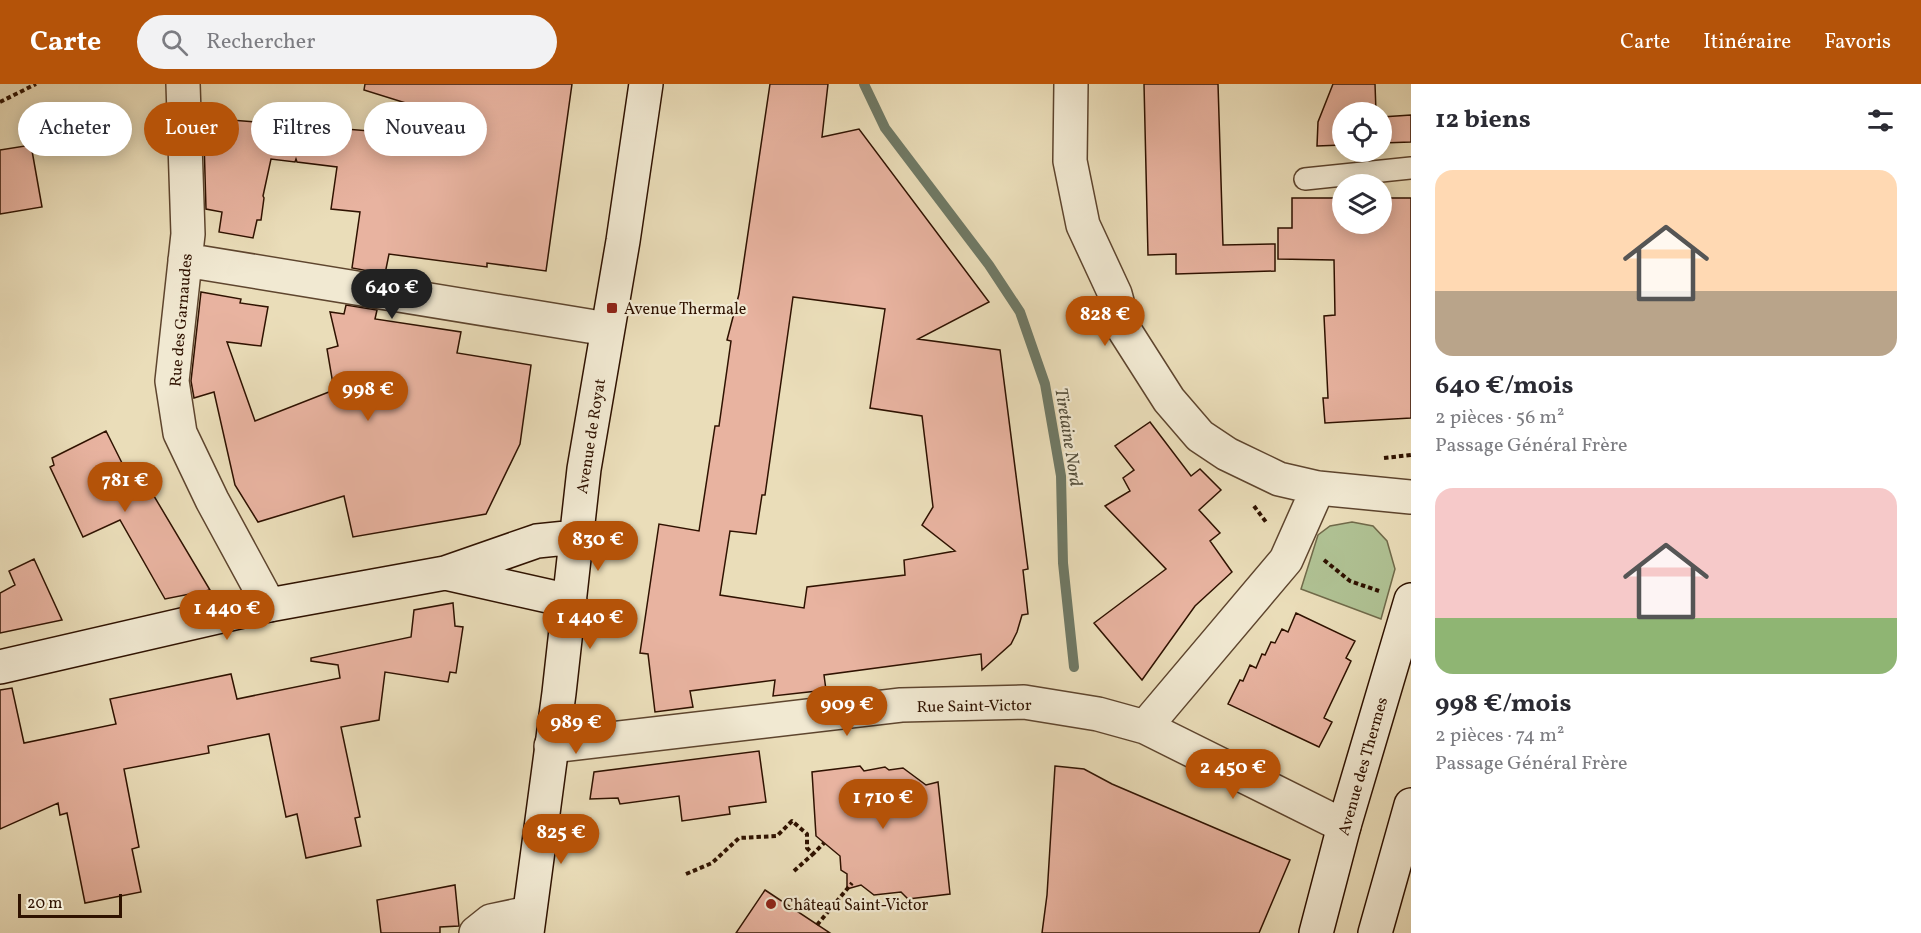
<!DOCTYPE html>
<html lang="fr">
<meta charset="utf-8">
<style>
:root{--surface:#fff;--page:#f2f2f3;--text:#2b2b33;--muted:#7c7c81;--accent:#b45309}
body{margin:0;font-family:Vollkorn,serif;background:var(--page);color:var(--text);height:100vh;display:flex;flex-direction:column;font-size:22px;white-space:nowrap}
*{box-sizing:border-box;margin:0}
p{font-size:20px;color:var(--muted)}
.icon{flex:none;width:33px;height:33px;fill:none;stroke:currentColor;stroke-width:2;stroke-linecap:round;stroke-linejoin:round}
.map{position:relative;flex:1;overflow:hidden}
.drawer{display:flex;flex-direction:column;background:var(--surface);width:510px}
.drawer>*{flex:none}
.hud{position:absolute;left:18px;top:18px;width:570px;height:54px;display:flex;gap:12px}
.tools{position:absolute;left:1332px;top:18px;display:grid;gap:12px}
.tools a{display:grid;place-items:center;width:60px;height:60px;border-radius:50%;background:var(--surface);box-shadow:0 3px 15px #0003;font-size:30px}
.scale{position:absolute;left:18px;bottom:15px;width:104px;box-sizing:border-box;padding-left:6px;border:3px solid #2f1200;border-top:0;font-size:16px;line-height:21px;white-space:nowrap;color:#2f1200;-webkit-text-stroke:4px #f1e9d2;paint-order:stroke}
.price{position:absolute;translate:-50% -51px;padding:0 14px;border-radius:21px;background:var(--accent);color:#fff;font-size:20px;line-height:39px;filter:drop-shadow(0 2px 3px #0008)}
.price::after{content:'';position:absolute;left:50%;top:36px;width:18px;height:14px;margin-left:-9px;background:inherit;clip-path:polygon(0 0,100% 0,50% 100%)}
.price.current{background:#222;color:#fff}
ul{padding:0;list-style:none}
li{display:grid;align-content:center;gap:12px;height:318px;padding:0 24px}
li span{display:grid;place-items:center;height:186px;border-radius:18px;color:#555}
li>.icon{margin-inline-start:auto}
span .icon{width:108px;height:108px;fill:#fffc;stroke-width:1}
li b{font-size:26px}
h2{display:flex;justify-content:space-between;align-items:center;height:72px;padding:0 24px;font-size:26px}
.pill{padding:0 21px;border-radius:27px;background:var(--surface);box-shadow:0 3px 15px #0003;font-size:21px;line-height:54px}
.pill.current{background:var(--accent);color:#fff}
header{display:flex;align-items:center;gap:36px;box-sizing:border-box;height:84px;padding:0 30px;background:var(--accent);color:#fff}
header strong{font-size:28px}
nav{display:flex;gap:33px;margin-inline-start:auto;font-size:21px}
.search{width:420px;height:54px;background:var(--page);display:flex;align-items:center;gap:15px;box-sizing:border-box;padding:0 21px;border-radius:33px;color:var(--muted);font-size:22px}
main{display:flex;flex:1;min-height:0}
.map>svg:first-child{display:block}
.green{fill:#b0c294;stroke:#706a4a;stroke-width:1.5}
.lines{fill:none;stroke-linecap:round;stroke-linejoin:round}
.stream{stroke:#6f7965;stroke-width:10}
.building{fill:#e8b3a0;stroke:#2f1200;stroke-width:1.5;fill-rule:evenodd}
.lane-casing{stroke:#5e452e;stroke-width:24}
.street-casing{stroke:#5e452e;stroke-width:36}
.secondary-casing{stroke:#2f1200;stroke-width:36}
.path{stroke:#2f1200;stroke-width:4;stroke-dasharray:4.5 3;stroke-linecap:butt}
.lane{stroke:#f1e9d2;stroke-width:21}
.street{stroke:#f1e9d2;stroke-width:33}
.secondary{stroke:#f1e9d2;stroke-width:33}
.poi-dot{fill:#8f2418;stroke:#f1e9d2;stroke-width:2}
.labels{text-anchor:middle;stroke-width:4.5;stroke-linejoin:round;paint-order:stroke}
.poi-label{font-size:16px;fill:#2f1200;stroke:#f1e9d2;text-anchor:start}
.street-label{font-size:16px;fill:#2f1200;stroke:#f1e9d2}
.water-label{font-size:18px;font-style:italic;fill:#544e3b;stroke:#f1e9d2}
</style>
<header>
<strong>Carte</strong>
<div class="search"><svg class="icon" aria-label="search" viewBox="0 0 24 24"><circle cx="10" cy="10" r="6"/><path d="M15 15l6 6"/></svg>Rechercher</div>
<nav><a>Carte</a><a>Itinéraire</a><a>Favoris</a></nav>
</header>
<main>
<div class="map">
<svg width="1411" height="849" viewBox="0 0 1411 849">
<rect width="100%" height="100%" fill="#eaddb9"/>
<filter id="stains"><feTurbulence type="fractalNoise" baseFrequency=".00333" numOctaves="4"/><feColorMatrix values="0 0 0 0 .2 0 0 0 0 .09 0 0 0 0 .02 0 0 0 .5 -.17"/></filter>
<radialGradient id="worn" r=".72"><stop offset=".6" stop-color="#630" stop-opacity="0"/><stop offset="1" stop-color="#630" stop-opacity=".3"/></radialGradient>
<!-- green -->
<path class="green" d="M 1352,438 L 1373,442 L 1387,457 L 1395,485 L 1381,535 L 1301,505 L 1318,451 L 1330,442 Z"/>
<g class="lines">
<!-- stream -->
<path class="stream" d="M 864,0 L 885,44 L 989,181 L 1020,228 L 1045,300 L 1061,392 L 1063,479 L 1074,583"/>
</g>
<!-- building -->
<path class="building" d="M 365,0 L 572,0 L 546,187 L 487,179 L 487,183 L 389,170 L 385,190 L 352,184 L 360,128 L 331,125 L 337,83 L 297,78 L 296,75 L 295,78 L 271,75 L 263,112 L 264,114 L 261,136 L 257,136 L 253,154 L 219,148 L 222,128 L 206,125 L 204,56 L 206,34 L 483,56 L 486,44 L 364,6 Z
M 770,0 L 828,0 L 822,53 L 859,45 L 989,218 L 918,255 L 1000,266 L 1028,485 L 1023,486 L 1028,530 L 1022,531 L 1017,548 L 1011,560 L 982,586 L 981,570 L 824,591 L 826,606 L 773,612 L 775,596 L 690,607 L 693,623 L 655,628 L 648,570 L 640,569 L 659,440 L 699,447 L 715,342 L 719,342 L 731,257 L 727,256 L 739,210 ZM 793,213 L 885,225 L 870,324 L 922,332 L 933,423 L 922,441 L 955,467 L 904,476 L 905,491 L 807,503 L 804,524 L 720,511 L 730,447 L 756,450 L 762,411 L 765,411 Z
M 1144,0 L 1218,0 L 1223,161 L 1275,160 L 1275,187 L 1176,190 L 1176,170 L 1148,171 Z
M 1333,0 L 1375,0 L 1376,28 L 1342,28 L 1342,61 L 1317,62 L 1318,38 Z
M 1411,31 L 1411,58 L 1382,59 L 1382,33 Z
M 31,61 L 42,123 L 0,130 L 0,66 Z
M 1292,114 L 1342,114 L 1342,140 L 1382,140 L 1382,114 L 1411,114 L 1411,334 L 1325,339 L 1323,314 L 1328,314 L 1324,232 L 1335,231 L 1334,176 L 1278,175 L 1278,144 L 1292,144 Z
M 201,208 L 241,215 L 240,219 L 268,223 L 261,262 L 227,258 L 255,337 L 334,306 L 327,265 L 338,262 L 330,228 L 344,230 L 346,221 L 377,226 L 375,235 L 461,248 L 457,269 L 531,281 L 520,360 L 486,430 L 353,453 L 344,412 L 258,438 L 235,401 L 214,308 L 194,314 L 191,297 Z
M 1150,338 L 1191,392 L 1200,385 L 1221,406 L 1199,426 L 1220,449 L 1210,457 L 1232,488 L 1195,522 L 1142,596 L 1094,539 L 1166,485 L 1105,422 L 1130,407 L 1123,394 L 1134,386 L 1115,362 Z
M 106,347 L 134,403 L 145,397 L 210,506 L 165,515 L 120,436 L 83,453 L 50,383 L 54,381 L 52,374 Z
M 34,475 L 62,536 L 0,549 L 0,509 L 15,501 L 9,487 Z
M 453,519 L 455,542 L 463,543 L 456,589 L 450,588 L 448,598 L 385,588 L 379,636 L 341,643 L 360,733 L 355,734 L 361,762 L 306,774 L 297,730 L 286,733 L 269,650 L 208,662 L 209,669 L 124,685 L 139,763 L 132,765 L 141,808 L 85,819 L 67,729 L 60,731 L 58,719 L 0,745 L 0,606 L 12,604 L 24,659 L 116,640 L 110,615 L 231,590 L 237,615 L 340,594 L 338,581 L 311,577 L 311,574 L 411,553 L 414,526 Z
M 1296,529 L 1355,557 L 1346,574 L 1351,577 L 1324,634 L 1332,638 L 1319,663 L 1228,620 L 1240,596 L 1243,597 L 1250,581 L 1256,584 L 1262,570 L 1265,571 L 1271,558 L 1275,559 L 1282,545 L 1288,548 Z
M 759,667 L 766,718 L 729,723 L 730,730 L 682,737 L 679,712 L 620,720 L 618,714 L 590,715 L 594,688 Z
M 860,682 L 864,687 L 885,683 L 889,686 L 903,684 L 926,701 L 938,698 L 950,810 L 908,815 L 901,808 L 874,811 L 861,801 L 847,805 L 847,790 L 841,786 L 840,772 L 816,752 L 812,688 Z
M 1055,682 L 1084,685 L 1112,700 L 1290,776 L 1259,849 L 1042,849 L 1047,811 Z
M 455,801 L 459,842 L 440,843 L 440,849 L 381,849 L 377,816 Z
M 765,806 L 830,849 L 736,849 Z"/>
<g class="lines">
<defs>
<path id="lane" d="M 1305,95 L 1411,84"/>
<path id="street" d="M 183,0 L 188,150 L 172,297 L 180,349 L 212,416 L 269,521
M 1071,0 L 1070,77 L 1083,141 L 1115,210 L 1125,247 L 1169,316 L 1200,352 L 1227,370 L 1279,395 L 1318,404 L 1411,413
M 185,176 L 607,245
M 1145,643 L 1286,476 L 1318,404
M 551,662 L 901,621 L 1024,618 L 1098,630 L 1145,643 L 1344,742
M 476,849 L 491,837 L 529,829"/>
<path id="secondary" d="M 445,489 L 570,517
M 0,583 L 269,521 L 445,489 L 537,457 L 576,453
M 527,849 L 559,609 L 584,385 L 623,157 L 646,0
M 1316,849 L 1344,742 L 1411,516
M 1375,849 L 1411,721"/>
</defs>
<!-- lane casing -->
<use href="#lane" class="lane-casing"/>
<!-- street casing -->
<use href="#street" class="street-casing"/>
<!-- secondary casing -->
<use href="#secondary" class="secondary-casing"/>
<!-- path -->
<path class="path" d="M 0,18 L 36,0
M 1384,374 L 1411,371
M 1254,422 L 1266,438
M 1324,476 L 1350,497 L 1379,507
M 794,787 L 813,770
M 686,790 L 712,779 L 739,754 L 777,752 L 792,737 L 807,750 L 807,764 L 813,770 L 824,759
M 817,841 L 852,799"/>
<!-- lane -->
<use href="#lane" class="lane"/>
<!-- street -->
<use href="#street" class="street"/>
<!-- secondary -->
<use href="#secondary" class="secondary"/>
</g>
<!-- markers -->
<g class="poi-dot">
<rect x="606" y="218" width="12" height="12" rx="3"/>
<circle cx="771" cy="820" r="6"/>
</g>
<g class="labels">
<!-- poi labels -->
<g class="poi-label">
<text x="624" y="230">Avenue Thermale</text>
<text x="783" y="826">Château Saint-Victor</text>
</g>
<!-- street labels -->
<g class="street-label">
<text transform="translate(180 236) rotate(-85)" y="6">Rue des Garnaudes</text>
<text transform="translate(590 352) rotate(-81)" y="6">Avenue de Royat</text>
<text transform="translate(974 621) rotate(-1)" y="6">Rue Saint-Victor</text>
<text transform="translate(1362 682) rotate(-74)" y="6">Avenue des Thermes</text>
</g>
<!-- water labels -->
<g class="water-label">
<text transform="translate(1069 353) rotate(81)" y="6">Tiretaine Nord</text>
</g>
</g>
<rect width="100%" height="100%" filter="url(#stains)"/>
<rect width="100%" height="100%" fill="url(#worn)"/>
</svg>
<div class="tools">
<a><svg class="icon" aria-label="locate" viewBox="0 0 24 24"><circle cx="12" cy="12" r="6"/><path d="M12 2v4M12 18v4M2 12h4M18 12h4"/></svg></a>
<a><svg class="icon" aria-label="layers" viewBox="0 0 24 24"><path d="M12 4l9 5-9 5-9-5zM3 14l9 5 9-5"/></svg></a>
</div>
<div class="scale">20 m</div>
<b class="price current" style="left:392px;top:236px">640 €</b>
<b class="price" style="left:1105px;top:263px">828 €</b>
<b class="price" style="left:368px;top:338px">998 €</b>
<b class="price" style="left:125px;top:429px">781 €</b>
<b class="price" style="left:598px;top:488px">830 €</b>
<b class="price" style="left:227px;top:557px">1 440 €</b>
<b class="price" style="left:590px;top:566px">1 440 €</b>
<b class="price" style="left:847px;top:653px">909 €</b>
<b class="price" style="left:576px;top:671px">989 €</b>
<b class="price" style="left:1233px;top:716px">2 450 €</b>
<b class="price" style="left:883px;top:746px">1 710 €</b>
<b class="price" style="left:561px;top:781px">825 €</b>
<div class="hud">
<a class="pill">Acheter</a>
<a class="pill current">Louer</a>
<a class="pill">Filtres</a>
<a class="pill">Nouveau</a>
</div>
</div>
<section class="drawer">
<h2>12 biens<svg class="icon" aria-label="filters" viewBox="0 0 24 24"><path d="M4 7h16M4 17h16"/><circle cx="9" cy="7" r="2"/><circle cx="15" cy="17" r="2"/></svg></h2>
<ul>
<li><span style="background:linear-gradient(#ffd9b3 65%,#b9a48a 0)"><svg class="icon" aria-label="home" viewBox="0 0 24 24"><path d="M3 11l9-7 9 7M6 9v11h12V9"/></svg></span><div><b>640 €/mois</b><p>2 pièces · 56 m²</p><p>Passage Général Frère</p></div></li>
<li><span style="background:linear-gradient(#f6c9c9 70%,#8fb573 0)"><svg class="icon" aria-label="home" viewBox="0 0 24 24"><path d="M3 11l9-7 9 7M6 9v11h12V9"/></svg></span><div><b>998 €/mois</b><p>2 pièces · 74 m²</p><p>Passage Général Frère</p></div></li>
</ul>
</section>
</main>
